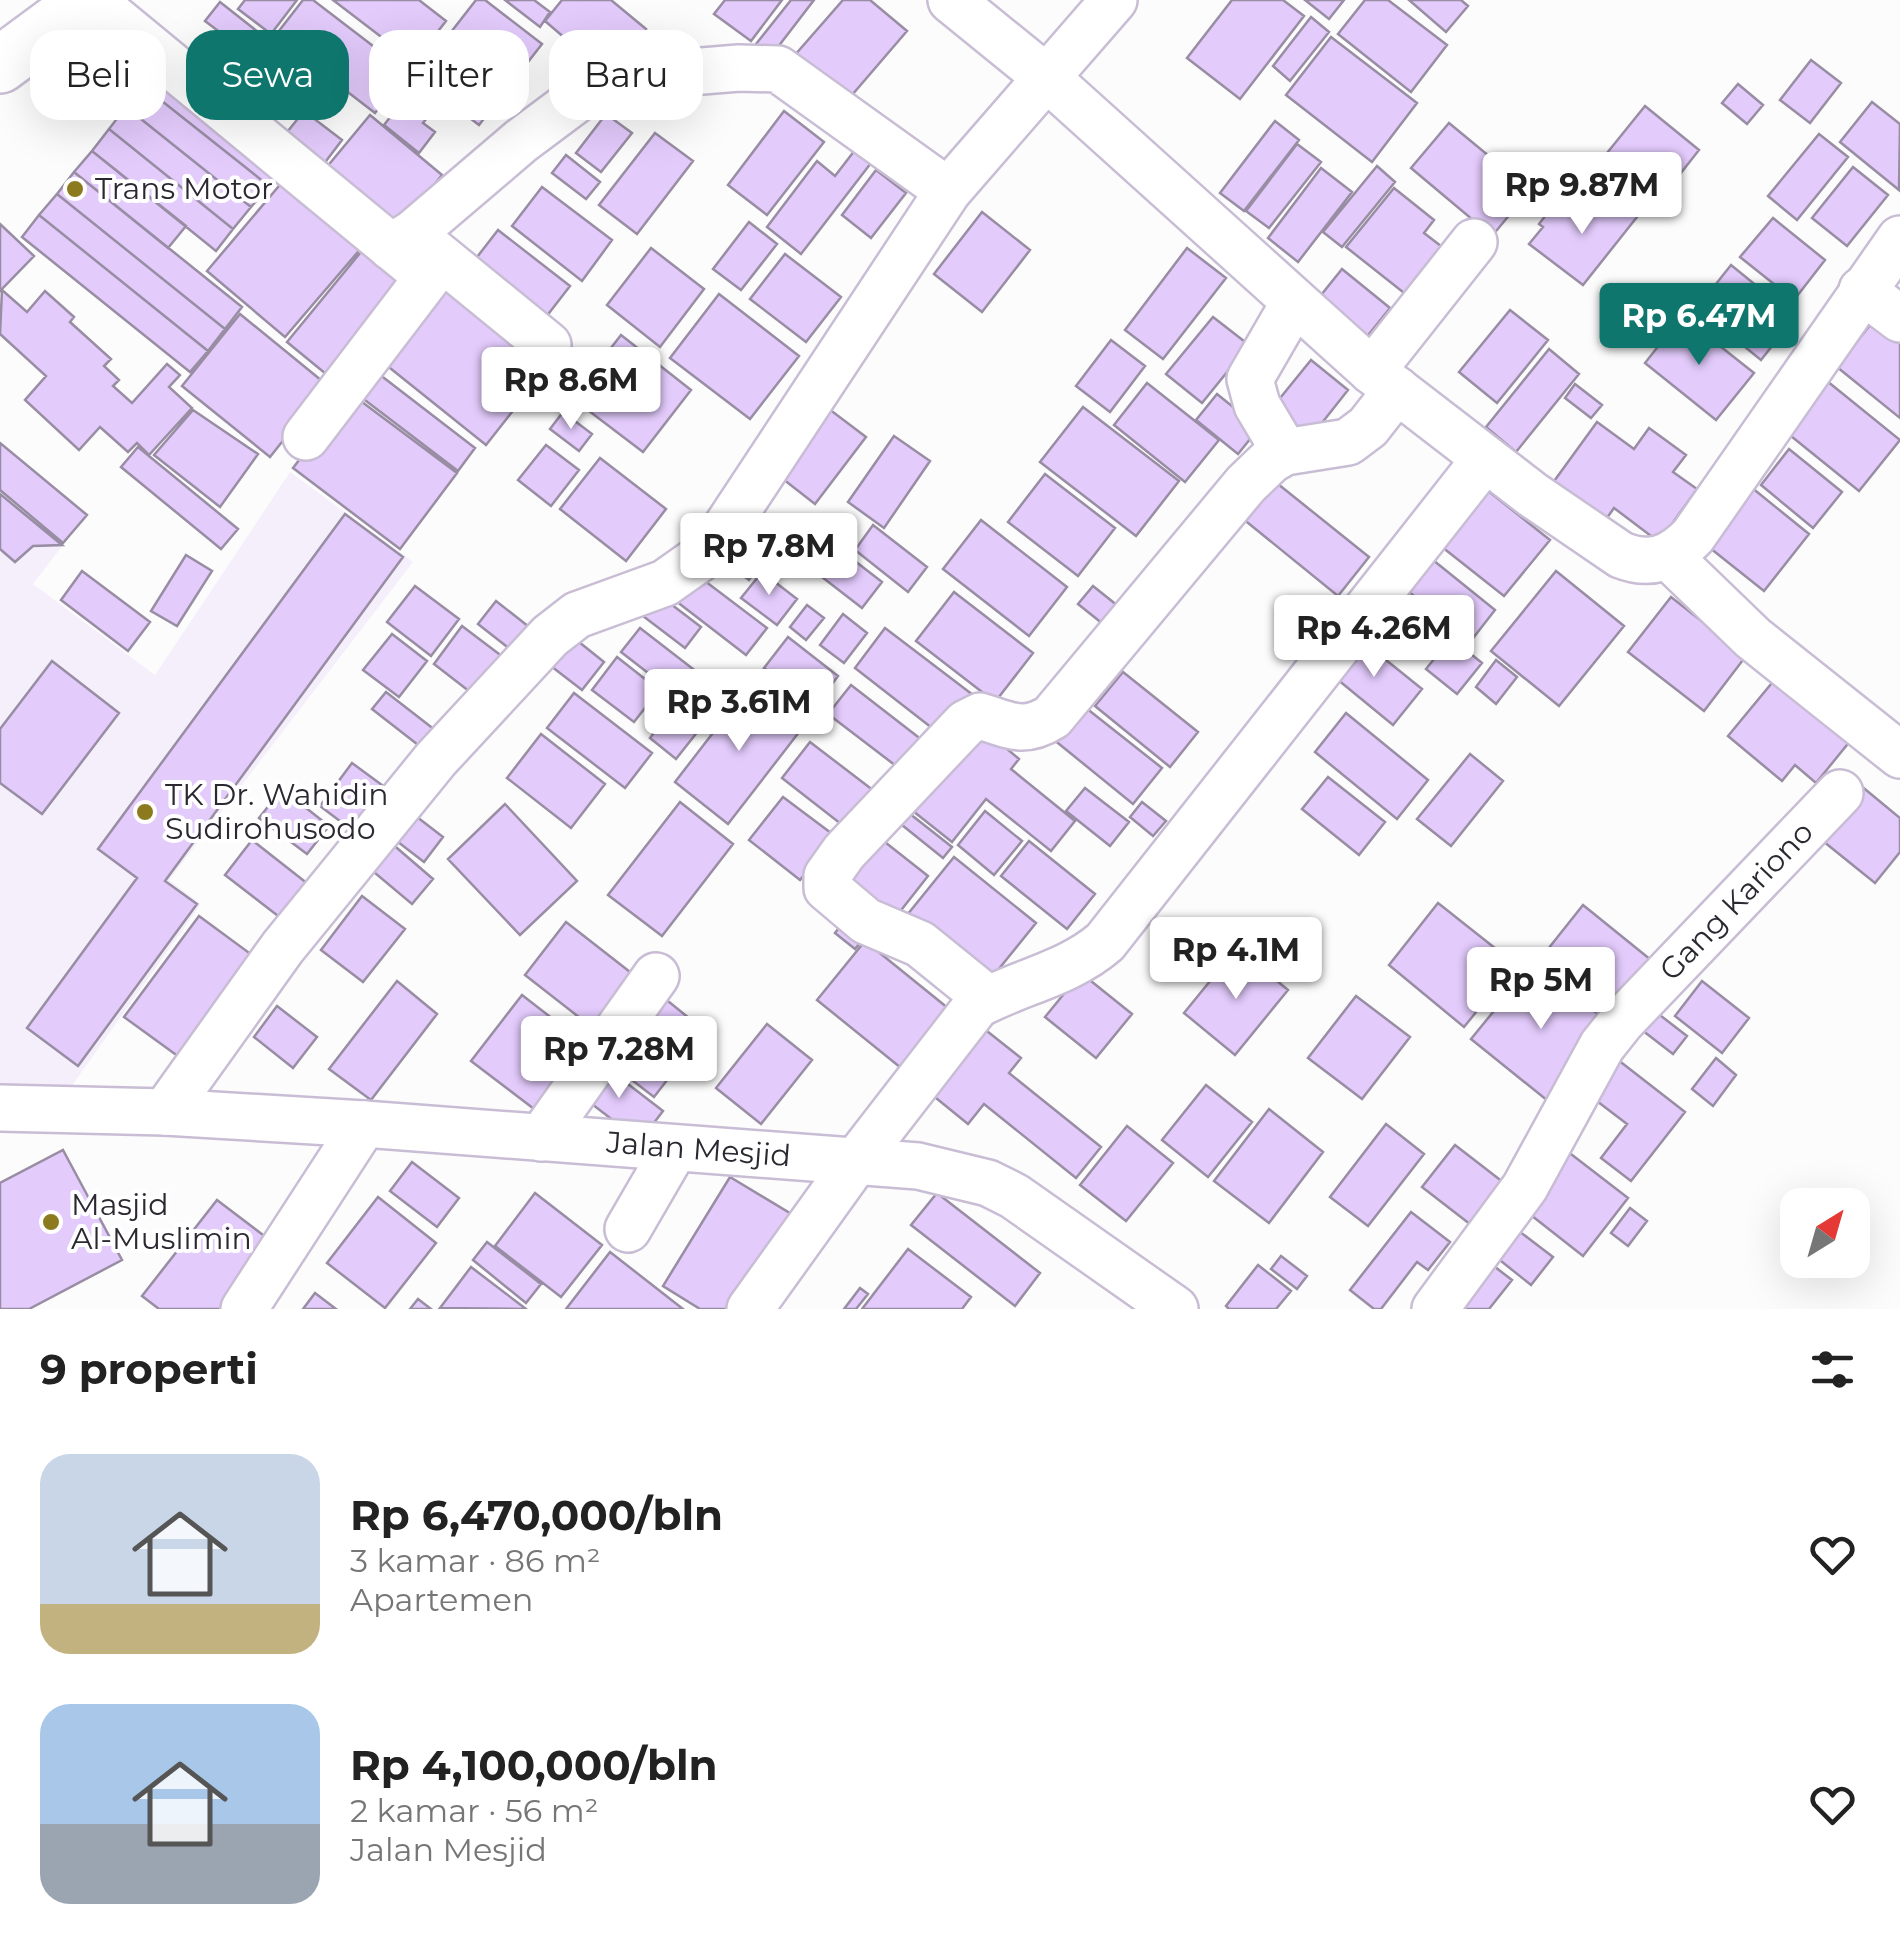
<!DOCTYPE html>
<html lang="id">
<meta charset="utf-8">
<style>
:root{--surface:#fff;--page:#f6f6f6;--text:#222;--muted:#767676;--accent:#0f766e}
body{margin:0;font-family:Montserrat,sans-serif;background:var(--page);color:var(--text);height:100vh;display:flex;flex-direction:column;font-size:38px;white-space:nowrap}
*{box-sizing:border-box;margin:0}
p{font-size:32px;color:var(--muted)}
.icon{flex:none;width:55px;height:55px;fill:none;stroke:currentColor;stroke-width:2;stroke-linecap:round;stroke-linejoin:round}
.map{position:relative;height:1309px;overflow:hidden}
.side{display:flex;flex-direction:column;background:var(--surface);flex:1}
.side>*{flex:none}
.banner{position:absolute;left:30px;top:30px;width:1000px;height:90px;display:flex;gap:20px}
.needle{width:65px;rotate:37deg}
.fabs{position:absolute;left:1780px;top:1188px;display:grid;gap:20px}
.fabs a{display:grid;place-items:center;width:90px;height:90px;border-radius:20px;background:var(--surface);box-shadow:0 10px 40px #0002;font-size:50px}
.price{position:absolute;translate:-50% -85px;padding:0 22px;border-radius:10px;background:#fff;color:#222;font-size:32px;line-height:65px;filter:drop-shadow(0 2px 5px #0008)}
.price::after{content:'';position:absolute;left:50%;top:60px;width:30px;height:22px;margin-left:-15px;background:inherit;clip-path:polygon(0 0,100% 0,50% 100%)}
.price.selected{background:var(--accent);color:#fff}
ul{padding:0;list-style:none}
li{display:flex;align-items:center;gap:30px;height:250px;padding:0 40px}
li span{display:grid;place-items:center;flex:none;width:280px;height:200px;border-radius:30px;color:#555}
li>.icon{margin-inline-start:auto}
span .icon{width:120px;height:120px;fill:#fffc;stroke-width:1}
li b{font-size:42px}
h2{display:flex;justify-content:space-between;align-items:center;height:120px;padding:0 40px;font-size:42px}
.tag{padding:0 35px;border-radius:30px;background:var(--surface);box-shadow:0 10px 40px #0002;font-size:35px;line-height:90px}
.tag.selected{background:var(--accent);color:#fff}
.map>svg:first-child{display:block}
.built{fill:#f5effc}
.building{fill:#e3cbfc;stroke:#988da3;stroke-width:2.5}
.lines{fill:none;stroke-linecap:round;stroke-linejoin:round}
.minor-casing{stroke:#c8bdd4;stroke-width:50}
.primary-casing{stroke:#c8bdd4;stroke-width:60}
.minor{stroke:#fff;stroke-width:45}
.primary{stroke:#fff;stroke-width:55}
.poi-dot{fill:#8c7a1f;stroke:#fff;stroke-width:4}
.labels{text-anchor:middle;stroke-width:8;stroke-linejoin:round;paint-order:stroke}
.poi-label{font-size:30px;fill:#2c2831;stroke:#fff;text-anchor:start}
.street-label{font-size:30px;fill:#2c2831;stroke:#fff}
</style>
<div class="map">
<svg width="1900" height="1309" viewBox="0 0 1900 1309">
<rect width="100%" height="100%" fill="#fcfcfc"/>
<!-- built -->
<path class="built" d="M 290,472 L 413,562 L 169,880 L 201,904 L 71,1087 L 0,1083 L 0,493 L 63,545 L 33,584 L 155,675 Z"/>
<!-- building -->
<path class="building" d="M 245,0 L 297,0 L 271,34 L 238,9 Z
M 303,0 L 313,0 L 407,72 L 375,113 L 275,36 Z
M 333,0 L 419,0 L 446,21 L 414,62 Z
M 476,0 L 485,0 L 542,44 L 479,125 L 416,77 Z
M 505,0 L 534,0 L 550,12 L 540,27 Z
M 562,0 L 611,0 L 646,29 L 608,75 L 545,21 Z
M 725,0 L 782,0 L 751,41 L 714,14 Z
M 791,0 L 814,0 L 771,56 L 756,44 Z
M 843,0 L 870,0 L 907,31 L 840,109 L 787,64 Z
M 1232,0 L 1283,0 L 1304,16 L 1240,99 L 1187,58 Z
M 1305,0 L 1344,0 L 1329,19 Z
M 1365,0 L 1388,0 L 1447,45 L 1411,92 L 1338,34 Z
M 1409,0 L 1461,0 L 1468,6 L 1446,32 Z
M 220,2 L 272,43 L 242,81 L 223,65 L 238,46 L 205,21 Z
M 1311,17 L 1329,32 L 1290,81 L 1273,66 Z
M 1331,37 L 1417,103 L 1372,162 L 1286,95 Z
M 277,49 L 312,75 L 288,107 L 253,80 Z
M 1811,60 L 1841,83 L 1810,123 L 1780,100 Z
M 161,64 L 286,164 L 269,186 L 143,86 Z
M 322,82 L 341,96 L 325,117 L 306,103 Z
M 1738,84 L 1763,105 L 1747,124 L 1722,103 Z
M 143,86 L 269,186 L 251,207 L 126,107 Z
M 414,86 L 437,105 L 423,123 L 435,132 L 419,153 L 384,125 Z
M 1872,102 L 1900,124 L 1899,190 L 1840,142 Z
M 1645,106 L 1699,150 L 1662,197 L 1607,153 Z
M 126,107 L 251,207 L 233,229 L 109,129 Z
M 304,111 L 342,140 L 323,165 L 284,136 Z
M 784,111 L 824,142 L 767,215 L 728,185 Z
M 606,114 L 632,133 L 601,172 L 576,153 Z
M 370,115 L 442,175 L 394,234 L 321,174 Z
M 1275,121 L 1299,140 L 1244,211 L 1220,193 Z
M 1449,123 L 1530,190 L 1492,236 L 1411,168 Z
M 109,129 L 233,229 L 216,251 L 92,151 Z
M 655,133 L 693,161 L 637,234 L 599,205 Z
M 1819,134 L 1848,157 L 1797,220 L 1768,196 Z
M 1297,144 L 1321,162 L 1269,228 L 1246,211 Z
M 855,150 L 871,163 L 801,254 L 767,227 L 817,161 L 835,176 Z
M 92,151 L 186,226 L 168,248 L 74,172 Z
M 566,155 L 600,182 L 586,199 L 552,173 Z
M 1377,166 L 1395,182 L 1342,247 L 1323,232 Z
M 1853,167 L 1888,195 L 1847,246 L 1812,218 Z
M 1321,168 L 1352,192 L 1298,262 L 1268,238 Z
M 876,170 L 906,193 L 871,238 L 842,215 Z
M 74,172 L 242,307 L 225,329 L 57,194 Z
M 284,180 L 363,246 L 285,337 L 207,271 Z
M 542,187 L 612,240 L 582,281 L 512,226 Z
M 1394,188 L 1434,220 L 1424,233 L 1450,253 L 1413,300 L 1346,247 Z
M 57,194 L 225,329 L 208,351 L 39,215 Z
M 1608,195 L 1637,217 L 1583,285 L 1529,244 L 1543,227 L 1539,224 L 1556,202 L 1585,224 Z
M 982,212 L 1030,250 L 982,312 L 934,274 Z
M 39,215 L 208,351 L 190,372 L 22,237 Z
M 1773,218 L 1825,260 L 1794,300 L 1740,257 Z
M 749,222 L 777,244 L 741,290 L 713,269 Z
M 0,224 L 34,256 L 0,291 Z
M 498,230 L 570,286 L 539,326 L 467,270 Z
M 365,247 L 404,279 L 326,374 L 287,342 Z
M 651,248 L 704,289 L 660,347 L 607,305 Z
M 1187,248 L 1226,278 L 1163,359 L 1125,330 Z
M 785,254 L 841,297 L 806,342 L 750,299 Z
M 1731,265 L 1795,317 L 1761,360 L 1697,308 Z
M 1342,269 L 1390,308 L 1361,344 L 1313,305 Z
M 447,276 L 553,360 L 486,445 L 380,360 Z
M 2,290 L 27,312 L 45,291 L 74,317 L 70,322 L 111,359 L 104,366 L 119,380 L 113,386 L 132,403 L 167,364 L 180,375 L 169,387 L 192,408 L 149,455 L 137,443 L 128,452 L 100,427 L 79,450 L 25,400 L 46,376 L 0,334 Z
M 719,294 L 799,356 L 750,419 L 670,358 Z
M 1510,310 L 1548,340 L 1497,403 L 1459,372 Z
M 240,314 L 327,385 L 270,457 L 182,386 Z
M 1682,316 L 1754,373 L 1716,420 L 1645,363 Z
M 1213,317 L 1249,345 L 1202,403 L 1166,374 Z
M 1874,320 L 1900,341 L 1900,418 L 1837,367 Z
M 621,335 L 691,390 L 643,452 L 572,398 Z
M 1111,340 L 1145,366 L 1110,412 L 1076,386 Z
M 1549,349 L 1579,374 L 1516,452 L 1486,427 Z
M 1311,360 L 1348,390 L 1310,438 L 1272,408 Z
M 375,371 L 475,448 L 458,471 L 357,394 Z
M 1827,381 L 1900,440 L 1859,491 L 1786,432 Z
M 1147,383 L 1219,440 L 1185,482 L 1114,425 Z
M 1575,384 L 1602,405 L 1591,418 L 1565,398 Z
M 350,393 L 457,473 L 400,549 L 293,468 Z
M 1217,394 L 1259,428 L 1238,454 L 1196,420 Z
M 825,406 L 866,437 L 815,504 L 774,472 Z
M 1083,407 L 1179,481 L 1136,536 L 1040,462 Z
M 193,410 L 258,454 L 220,507 L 154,455 Z
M 563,412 L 592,434 L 579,451 L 550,429 Z
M 1597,422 L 1634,449 L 1649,428 L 1686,455 L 1673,472 L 1697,489 L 1659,542 L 1614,508 L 1604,522 L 1552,484 Z
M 894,436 L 930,461 L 884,528 L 848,502 Z
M 0,443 L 87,515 L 63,543 L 0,490 Z
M 546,445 L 579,470 L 551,506 L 518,480 Z
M 138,447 L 238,529 L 221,549 L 121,467 Z
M 1789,449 L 1842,492 L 1813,528 L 1761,485 Z
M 600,458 L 666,509 L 626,561 L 560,509 Z
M 1045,474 L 1115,528 L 1078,576 L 1008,522 Z
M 1273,480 L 1369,557 L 1338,596 L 1242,518 Z
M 1751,487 L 1809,534 L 1764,591 L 1705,544 Z
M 1487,490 L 1550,540 L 1504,596 L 1442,547 Z
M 0,494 L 62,545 L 33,546 L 15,562 L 0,549 Z
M 758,512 L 799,543 L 787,560 L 746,528 Z
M 345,514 L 403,557 L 165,881 L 197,904 L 78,1066 L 27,1028 L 137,878 L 98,849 Z
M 981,520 L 1067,587 L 1029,636 L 943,569 Z
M 873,525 L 927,567 L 908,592 L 855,550 Z
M 736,529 L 768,554 L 749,580 L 716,555 Z
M 842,551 L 882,582 L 862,608 L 822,577 Z
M 186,555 L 212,571 L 177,626 L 151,611 Z
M 1428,556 L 1495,610 L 1470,642 L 1403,587 Z
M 82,571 L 150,622 L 128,651 L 61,600 Z
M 1556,571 L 1624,626 L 1559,706 L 1491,651 Z
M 762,572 L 797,599 L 777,625 L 741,598 Z
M 697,575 L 767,628 L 746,655 L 676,601 Z
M 415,586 L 459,619 L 431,656 L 387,622 Z
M 1093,586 L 1123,610 L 1108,628 L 1078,604 Z
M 954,592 L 1033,653 L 995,702 L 916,641 Z
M 659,595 L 701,627 L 685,648 L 643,616 Z
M 1671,597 L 1746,656 L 1704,711 L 1628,652 Z
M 496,601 L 533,630 L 515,653 L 478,624 Z
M 807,605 L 824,618 L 806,640 L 790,627 Z
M 843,614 L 867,633 L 844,663 L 820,645 Z
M 462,626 L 503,657 L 474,695 L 434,664 Z
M 640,628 L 693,669 L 674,693 L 621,652 Z
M 885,628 L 973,695 L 941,735 L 855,668 Z
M 392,634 L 427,661 L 399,697 L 363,670 Z
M 569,634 L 604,662 L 582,690 L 547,663 Z
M 1355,635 L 1422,689 L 1393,725 L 1326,670 Z
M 788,637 L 838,676 L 815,707 L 764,668 Z
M 1451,638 L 1482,663 L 1457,694 L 1426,669 Z
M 617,657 L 659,690 L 634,722 L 592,690 Z
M 1496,660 L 1517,677 L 1496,704 L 1476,687 Z
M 52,661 L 119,713 L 42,814 L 0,783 L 0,729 Z
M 1123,672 L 1198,732 L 1170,767 L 1095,706 Z
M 1776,678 L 1851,740 L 1816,783 L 1795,765 L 1782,781 L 1728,736 Z
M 694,681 L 721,702 L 676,759 L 650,738 Z
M 750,685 L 803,727 L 728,824 L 675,782 Z
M 851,685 L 922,740 L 900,769 L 828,714 Z
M 386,692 L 435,730 L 422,748 L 372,709 Z
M 574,693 L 652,753 L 625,788 L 547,728 Z
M 1081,704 L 1162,768 L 1133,804 L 1053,739 Z
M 1346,713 L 1428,780 L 1397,819 L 1315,752 Z
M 976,723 L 1019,759 L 1011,769 L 1075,821 L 1051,851 L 986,799 L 952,842 L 908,807 Z
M 541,734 L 605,784 L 571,828 L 507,778 Z
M 810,742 L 878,794 L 850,831 L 782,778 Z
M 1470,754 L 1503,781 L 1451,846 L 1417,819 Z
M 352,763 L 390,791 L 357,834 L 320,806 Z
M 1328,777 L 1385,822 L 1359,855 L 1302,809 Z
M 1860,785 L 1900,818 L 1900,852 L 1875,883 L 1818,837 Z
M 1085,788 L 1129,822 L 1110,846 L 1066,811 Z
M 282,789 L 329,826 L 307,854 L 259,818 Z
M 783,797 L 835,836 L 800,880 L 749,840 Z
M 680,802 L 733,844 L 662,936 L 608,895 Z
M 1142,802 L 1166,821 L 1153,836 L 1130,817 Z
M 505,804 L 577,881 L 520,935 L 448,859 Z
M 900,806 L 952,847 L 943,858 L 892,817 Z
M 404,807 L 443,837 L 424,862 L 385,832 Z
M 985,811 L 1022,841 L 994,875 L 958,845 Z
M 876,835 L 928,876 L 891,923 L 839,881 Z
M 383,836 L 433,879 L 412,904 L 369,868 Z
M 252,840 L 308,884 L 282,919 L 225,875 Z
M 1029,841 L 1095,894 L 1067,929 L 1001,876 Z
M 954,857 L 1036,923 L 985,986 L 903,920 Z
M 362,896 L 405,929 L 363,982 L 321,950 Z
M 1438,903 L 1515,964 L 1464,1027 L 1389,965 Z
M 1583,905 L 1651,960 L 1612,1009 L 1544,954 Z
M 199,916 L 260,961 L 186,1062 L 124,1017 Z
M 848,916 L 869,932 L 855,949 L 835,933 Z
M 566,922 L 639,979 L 598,1032 L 525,975 Z
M 865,941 L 954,1013 L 906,1072 L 817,1000 Z
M 1237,948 L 1288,990 L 1235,1055 L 1184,1013 Z
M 1534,962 L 1610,1024 L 1548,1101 L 1471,1039 Z
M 1081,973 L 1132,1014 L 1096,1058 L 1045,1017 Z
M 397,981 L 437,1014 L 371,1100 L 329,1069 Z
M 1702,981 L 1749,1018 L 1722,1053 L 1675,1016 Z
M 658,993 L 705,1031 L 654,1097 L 606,1060 Z
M 522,995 L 589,1047 L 538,1112 L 471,1061 Z
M 1356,996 L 1410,1037 L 1362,1099 L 1308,1058 Z
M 277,1006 L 317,1037 L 293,1068 L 254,1037 Z
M 1652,1009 L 1687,1036 L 1673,1054 L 1638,1027 Z
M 973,1020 L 1021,1058 L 1009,1073 L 1101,1147 L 1076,1178 L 984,1104 L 968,1124 L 920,1085 Z
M 767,1024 L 812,1060 L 761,1124 L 716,1088 Z
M 1613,1056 L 1685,1112 L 1631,1181 L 1601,1158 L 1627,1124 L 1585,1092 Z
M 1716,1058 L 1736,1075 L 1713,1106 L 1692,1089 Z
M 598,1061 L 663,1111 L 640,1141 L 575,1091 Z
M 1206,1085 L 1252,1122 L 1208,1177 L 1162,1140 Z
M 1269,1109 L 1323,1152 L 1269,1223 L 1214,1181 Z
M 1386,1124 L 1424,1154 L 1368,1226 L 1330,1197 Z
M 1127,1126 L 1173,1163 L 1126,1221 L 1080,1185 Z
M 1455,1145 L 1508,1186 L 1475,1228 L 1422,1187 Z
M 63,1150 L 122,1260 L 29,1309 L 0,1309 L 0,1183 Z
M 1567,1151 L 1628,1198 L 1583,1256 L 1522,1208 Z
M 412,1162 L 459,1198 L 437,1227 L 390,1191 Z
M 730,1177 L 793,1215 L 735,1309 L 700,1309 L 663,1286 Z
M 535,1193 L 602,1245 L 561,1297 L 495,1246 Z
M 937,1193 L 1040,1273 L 1015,1306 L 911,1225 Z
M 378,1197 L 436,1243 L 385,1308 L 327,1263 Z
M 217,1200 L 271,1241 L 237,1309 L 159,1309 L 142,1296 Z
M 1630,1208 L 1647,1221 L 1628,1246 L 1611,1233 Z
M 1411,1212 L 1450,1242 L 1428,1270 L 1417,1262 L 1381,1309 L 1374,1309 L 1350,1290 Z
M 1507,1222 L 1553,1257 L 1531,1285 L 1486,1249 Z
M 487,1242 L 541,1284 L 526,1303 L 473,1260 Z
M 908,1249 L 971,1297 L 962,1309 L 862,1309 Z
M 610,1252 L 683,1309 L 566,1309 Z
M 1281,1256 L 1307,1276 L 1297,1289 L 1271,1269 Z
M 1482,1257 L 1512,1280 L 1489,1309 L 1442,1309 Z
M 1258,1265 L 1291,1291 L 1276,1309 L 1229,1309 L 1226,1306 Z
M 471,1267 L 526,1309 L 440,1308 Z
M 860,1288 L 868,1294 L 856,1309 L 844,1309 Z
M 315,1293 L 336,1309 L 303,1309 Z
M 418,1299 L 431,1309 L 410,1309 Z"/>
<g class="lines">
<defs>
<g id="minor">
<path d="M 92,0 L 428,277 L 306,437"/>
<path d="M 951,0 L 1047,78 L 1372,371 L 1533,495 L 1621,555 C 1651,567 1672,558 1693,536 L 1900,239"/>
<path d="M 412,234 L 548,345"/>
<path d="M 391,247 L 412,234 L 521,141 L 604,79 L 739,68 L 778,69 L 948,191"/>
<path d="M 1862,290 L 1900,319"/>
<path d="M 1372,371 L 1474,242"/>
<path d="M 1285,452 L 1257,405 L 1250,379 L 1294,303"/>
<path d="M 1668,556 L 1753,638 L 1900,755"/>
<path d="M 988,999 L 920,944 L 866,921 L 827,888 L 827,876 L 844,852 L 966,723 L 980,716 C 1010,725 1023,735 1052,717 L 1246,484 L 1271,460 L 1285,452 L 1348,442 L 1368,427 L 1397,390"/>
<path id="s1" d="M 0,1108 L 165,1112 L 364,1124 L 918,1166 L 988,1183 L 1014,1196 L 1175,1309"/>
<path d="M 165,1112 L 283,947 L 436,759 L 550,636 L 577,615 L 665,583 L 699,559 L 723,532 L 948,191 L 1114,0"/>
<path d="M 541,1138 L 656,976"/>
<path d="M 628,1229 L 675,1148"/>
<path d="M 244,1309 L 364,1124"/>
<path d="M 750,1309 L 857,1160 L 977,1005 C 1019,982 1068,974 1105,942 L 1485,459"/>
<path id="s2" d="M 1435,1309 L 1525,1187 L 1602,1046 L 1621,1022 L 1840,793"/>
</g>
<path id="primary" d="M 0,65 L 88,0"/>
</defs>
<!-- minor casing -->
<use href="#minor" class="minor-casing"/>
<!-- primary casing -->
<use href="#primary" class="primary-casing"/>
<!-- minor -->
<use href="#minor" class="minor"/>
<!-- primary -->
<use href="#primary" class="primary"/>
</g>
<!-- markers -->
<g class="poi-dot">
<circle cx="75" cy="189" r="10"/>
<circle cx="145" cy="812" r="10"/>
<circle cx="51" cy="1222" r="10"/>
</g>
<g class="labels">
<!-- poi labels -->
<g class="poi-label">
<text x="95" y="199">Trans Motor</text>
<text x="165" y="805">TK Dr. Wahidin<tspan x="165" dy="34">Sudirohusodo</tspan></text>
<text x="71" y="1215">Masjid<tspan x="71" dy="34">Al-Muslimin</tspan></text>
</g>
<!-- street labels -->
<g class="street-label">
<text dy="10" stroke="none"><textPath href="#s2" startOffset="510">Gang Kariono</textPath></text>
<text dy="10" stroke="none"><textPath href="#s1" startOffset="700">Jalan Mesjid</textPath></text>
</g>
</g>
</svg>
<div class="fabs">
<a><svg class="needle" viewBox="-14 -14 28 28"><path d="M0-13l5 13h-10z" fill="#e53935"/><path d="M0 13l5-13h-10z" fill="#767676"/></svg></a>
</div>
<b class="price" style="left:1582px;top:237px">Rp 9.87M</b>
<b class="price selected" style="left:1699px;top:368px">Rp 6.47M</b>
<b class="price" style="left:571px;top:432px">Rp 8.6M</b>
<b class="price" style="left:769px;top:598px">Rp 7.8M</b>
<b class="price" style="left:1374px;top:680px">Rp 4.26M</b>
<b class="price" style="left:739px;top:754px">Rp 3.61M</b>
<b class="price" style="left:1236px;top:1002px">Rp 4.1M</b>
<b class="price" style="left:1541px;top:1032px">Rp 5M</b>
<b class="price" style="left:619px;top:1101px">Rp 7.28M</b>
<div class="banner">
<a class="tag">Beli</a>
<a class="tag selected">Sewa</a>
<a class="tag">Filter</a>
<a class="tag">Baru</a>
</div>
</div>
<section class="side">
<h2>9 properti<svg class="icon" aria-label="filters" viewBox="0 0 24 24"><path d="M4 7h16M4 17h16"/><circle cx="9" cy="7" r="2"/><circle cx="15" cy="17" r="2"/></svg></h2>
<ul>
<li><span style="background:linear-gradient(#c9d6e8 75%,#c2b280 0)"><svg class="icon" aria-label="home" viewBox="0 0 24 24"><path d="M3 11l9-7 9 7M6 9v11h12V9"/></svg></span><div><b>Rp 6,470,000/bln</b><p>3 kamar · 86 m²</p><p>Apartemen</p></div><svg class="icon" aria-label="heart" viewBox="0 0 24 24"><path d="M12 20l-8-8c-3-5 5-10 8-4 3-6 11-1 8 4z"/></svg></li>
<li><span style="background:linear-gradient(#a9c7e8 60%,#9aa5b1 0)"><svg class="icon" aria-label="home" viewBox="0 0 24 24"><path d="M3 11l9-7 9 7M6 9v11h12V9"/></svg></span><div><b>Rp 4,100,000/bln</b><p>2 kamar · 56 m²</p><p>Jalan Mesjid</p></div><svg class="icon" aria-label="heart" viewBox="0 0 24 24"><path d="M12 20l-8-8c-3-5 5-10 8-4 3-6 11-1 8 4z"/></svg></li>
</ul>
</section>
